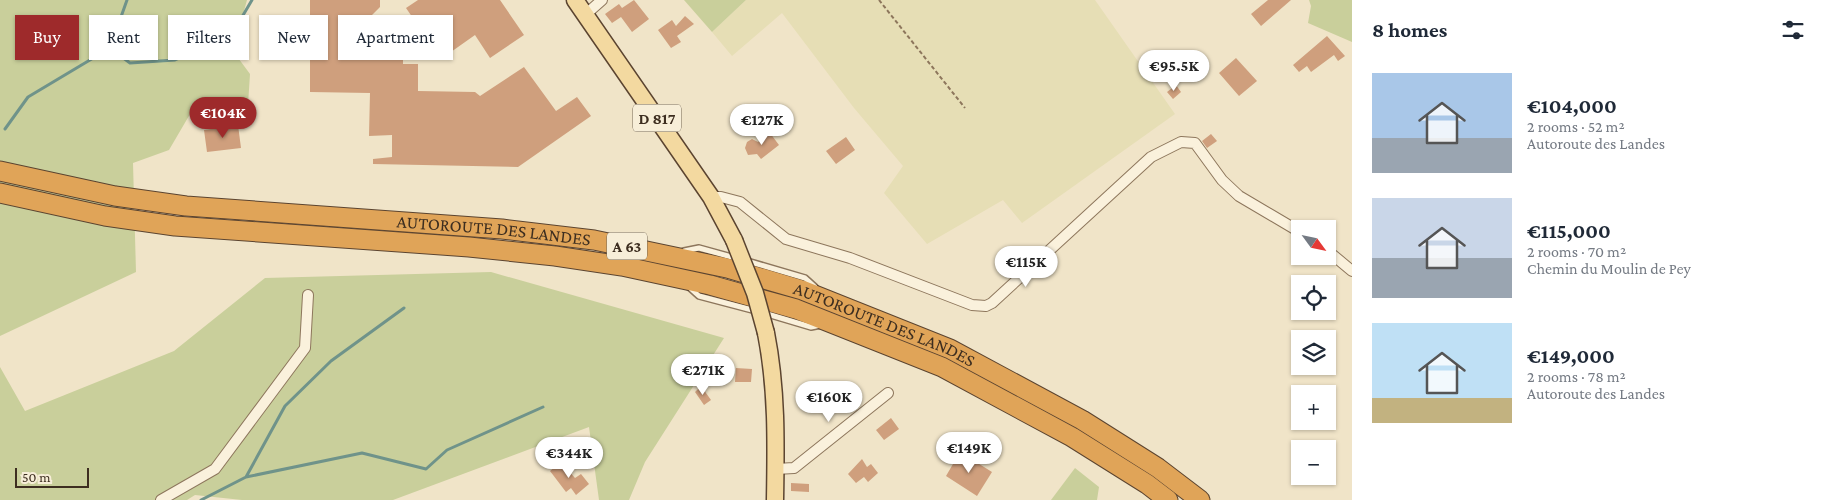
<!DOCTYPE html>
<meta charset="utf-8">
<style>
:root{--surface:#fff;--page:#f6f6f7;--text:#1f2937;--muted:#747a83;--accent:#9e2a2b}
body{margin:0;font-family:"Crimson Pro",serif;background:var(--page);color:var(--text);height:100vh;display:flex;flex-direction:column;font-size:19px;white-space:nowrap}
*{box-sizing:border-box;margin:0}
p{font-size:16px;color:var(--muted)}
.icon{flex:none;width:28px;height:28px;fill:none;stroke:currentColor;stroke-width:2;stroke-linecap:round;stroke-linejoin:round}
.map{position:relative;flex:1;overflow:hidden}
.drawer{display:flex;flex-direction:column;background:var(--surface);width:475px}
.drawer>*{flex:none}
.banner{position:absolute;left:15px;top:15px;width:475px;height:45px;display:flex;gap:10px}
.needle{width:32px;rotate:123deg}
.tools{position:absolute;left:1291px;top:220px;display:grid;gap:10px}
.tools a{display:grid;place-items:center;width:45px;height:45px;border-radius:0px;background:var(--surface);box-shadow:0 1px 4px #0004;font-size:25px}
.scale{position:absolute;left:15px;bottom:12px;width:74px;box-sizing:border-box;padding-left:5px;border:2px solid #3d2e20;border-top:0;font-size:14px;line-height:18px;white-space:nowrap;color:#3d2e20;-webkit-text-stroke:4px #f7eed8;paint-order:stroke}
.price{position:absolute;translate:-50% -42px;padding:0 11px;border-radius:18px;background:#fff;color:#222;font-size:16px;line-height:32px;filter:drop-shadow(0 1px 2px #0008)}
.price::after{content:'';position:absolute;left:50%;top:30px;width:15px;height:11px;margin-left:-8px;background:inherit;clip-path:polygon(0 0,100% 0,50% 100%)}
.price.active{background:var(--accent);color:#fff}
ul{padding:0;list-style:none}
li{display:flex;align-items:center;gap:15px;height:125px;padding:0 20px}
li span{display:grid;place-items:center;flex:none;width:140px;height:100px;border-radius:0px;color:#555}
li>.icon{margin-inline-start:auto}
span .icon{width:60px;height:60px;fill:#fffc;stroke-width:1}
li b{font-size:21px}
h2{display:flex;justify-content:space-between;align-items:center;height:60px;padding:0 20px;font-size:21px}
.chip{padding:0 18px;border-radius:0px;background:var(--surface);box-shadow:0 1px 4px #0004;font-size:18px;line-height:45px}
.chip.active{background:var(--accent);color:#fff}
main{display:flex;flex:1;min-height:0}
.map>svg:first-child{display:block}
.farmland{fill:#e6deb5}
.green{fill:#c9cf9b}
.lines{fill:none;stroke-linecap:round;stroke-linejoin:round}
.stream{stroke:#6f938a;stroke-width:3}
.building{fill:#cf9f7d}
.service-casing{stroke:#8d765c;stroke-width:8}
.minor-casing{stroke:#8d765c;stroke-width:12}
.primary-casing{stroke:#5b4430;stroke-width:19}
.motorway-casing{stroke:#5b4430;stroke-width:21}
.path{stroke:#8d765c;stroke-width:2;stroke-dasharray:4 2.5;stroke-linecap:butt}
.service{stroke:#faf1dc;stroke-width:5}
.minor{stroke:#faf1dc;stroke-width:10}
.primary{stroke:#f3d9a0;stroke-width:16}
.motorway{stroke:#e0a458;stroke-width:19}
.primary-bridge-casing{stroke:#5b4430;stroke-width:19;stroke-linecap:butt}
.primary-bridge{stroke:#f3d9a0;stroke-width:16}
.labels{text-anchor:middle;stroke-width:4.5;stroke-linejoin:round;paint-order:stroke}
.shield{fill:#f7eed8;stroke:#756857;stroke-width:1}
.shield-label{font-size:16px;font-weight:bold;fill:#3d2e20}
.street-label{font-size:18px;fill:#3d2e20;stroke:#f7eed8}
</style>
<main>
<div class="map">
<svg width="1352" height="500" viewBox="0 0 1352 500">
<rect width="100%" height="100%" fill="#f0e4c8"/>
<!-- farmland -->
<path class="farmland" d="M 746,0 L 1095,0 L 1175,114 L 1022,223 L 1003,200 L 927,244 L 884,193 L 903,166 L 854,108 L 782,13 L 732,56 L 712,32 Z"/>
<!-- green -->
<path class="green" d="M 0,0 L 247,0 L 233,51 L 250,74 L 248,105 L 193,109 L 169,150 L 133,163 L 136,272 L 0,336 Z
M 684,0 L 746,0 L 712,32 Z
M 1309,0 L 1352,0 L 1352,42 L 1308,23 L 1311,6 Z
M 491,272 L 724,338 L 645,462 L 629,500 L 599,500 L 589,427 L 393,500 L 242,500 L 195,495 L 187,500 L 0,500 L 0,367 L 25,411 L 174,351 L 265,278 Z
M 1075,468 L 1099,487 L 1097,500 L 1051,500 Z"/>
<g class="lines">
<!-- stream -->
<path class="stream" d="M 110,48 L 130,63 L 175,60 L 232,34 L 252,0
M 5,129 L 28,97 L 110,48 L 127,0
M 246,477 L 362,453 L 426,469 L 447,450 L 543,407
M 201,500 L 246,477 L 285,406 L 331,361 L 404,308"/>
</g>
<!-- building -->
<path class="building" d="M 310,0 L 380,0 L 380,7 L 371,16 L 371,39 L 400,41 L 400,58 L 403,58 L 403,64 L 418,64 L 418,91 L 475,92 L 480,96 L 524,67 L 556,111 L 577,97 L 591,116 L 518,167 L 373,164 L 373,159 L 392,157 L 392,135 L 369,136 L 370,93 L 310,92 Z
M 418,0 L 500,0 L 524,35 L 490,58 L 475,35 L 441,59 L 406,8 Z
M 634,0 L 649,19 L 632,32 L 621,17 L 612,23 L 605,14 L 619,4 L 622,8 Z
M 1268,0 L 1291,0 L 1261,26 L 1251,14 Z
M 685,16 L 694,24 L 677,36 L 681,42 L 671,48 L 658,30 L 672,20 L 676,26 Z
M 1327,36 L 1345,56 L 1338,61 L 1334,55 L 1311,72 L 1307,66 L 1299,72 L 1293,65 Z
M 1236,58 L 1257,81 L 1239,96 L 1219,73 Z
M 1176,85 L 1181,92 L 1173,99 L 1167,92 Z
M 238,125 L 241,148 L 207,152 L 204,130 Z
M 770,133 L 779,145 L 761,159 L 757,154 L 748,155 L 745,148 L 747,142 L 752,139 L 758,142 Z
M 1211,134 L 1217,141 L 1207,148 L 1202,141 Z
M 846,137 L 855,150 L 836,164 L 826,151 Z
M 736,368 L 752,369 L 751,382 L 735,382 Z
M 701,386 L 711,400 L 704,405 L 695,392 Z
M 891,418 L 899,429 L 884,440 L 876,430 Z
M 960,452 L 992,472 L 977,496 L 946,476 Z
M 862,459 L 867,467 L 871,464 L 878,473 L 868,482 L 864,477 L 856,483 L 848,474 Z
M 561,462 L 575,478 L 581,474 L 589,484 L 576,495 L 571,488 L 566,492 L 550,471 Z
M 791,483 L 809,484 L 809,492 L 791,491 Z"/>
<g class="lines">
<defs>
<path id="service" d="M 684,251 L 699,248 L 739,259
M 747,261 L 805,278 L 815,287
M 689,287 L 699,296 L 756,311
M 764,313 L 811,327 L 821,325"/>
<path id="minor" d="M 585,15 L 602,0
M 711,197 L 721,197 L 740,202 L 786,239 L 850,258 L 972,305 L 986,306 L 992,303 L 1151,157 L 1181,142 L 1195,143 L 1222,180 L 1239,196 L 1300,232
M 1328,251 L 1352,271
M 776,469 L 794,468 L 888,393
M 161,500 L 215,469 L 305,348 L 308,295"/>
<path id="primary" d="M 575,0 L 711,197 L 734,240
M 766,333 C 777,389 776,443 775,500"/>
<g id="motorway">
<path id="s1" d="M 0,171 L 115,196 L 186,206 L 502,229 L 594,240 L 727,268 L 802,290 L 950,349 L 1082,420 L 1158,468 L 1200,500"/>
<path d="M 0,193 L 105,216 L 175,226 L 469,247 L 555,256 L 622,266 L 710,285 L 796,309 L 942,367 L 1072,437 L 1147,484 L 1168,500"/>
</g>
</defs>
<!-- service casing -->
<use href="#service" class="service-casing"/>
<!-- minor casing -->
<use href="#minor" class="minor-casing"/>
<!-- primary casing -->
<use href="#primary" class="primary-casing"/>
<!-- motorway casing -->
<use href="#motorway" class="motorway-casing"/>
<!-- path -->
<path class="path" d="M 879,0 L 965,108"/>
<!-- service -->
<use href="#service" class="service"/>
<!-- minor -->
<use href="#minor" class="minor"/>
<!-- primary -->
<use href="#primary" class="primary"/>
<!-- motorway -->
<use href="#motorway" class="motorway"/>
<defs>
<path id="primary-bridge" d="M 734,240 L 755,293 L 766,333"/>
</defs>
<!-- primary-bridge casing -->
<use href="#primary-bridge" class="primary-bridge-casing"/>
<!-- primary-bridge -->
<use href="#primary-bridge" class="primary-bridge"/>
</g>
<g class="labels">
<!-- shield labels -->
<g class="shield">
<rect x="633" y="104.5" width="48" height="27" rx="4"/>
<rect x="607" y="232.5" width="40" height="27" rx="4"/>
</g>
<g class="shield-label">
<text x="657" y="124">D 817</text>
<text x="627" y="252">A 63</text>
</g>
<!-- street labels -->
<g class="street-label">
<text dy="6" stroke="none"><textPath href="#s1" startOffset="498">AUTOROUTE DES LANDES</textPath></text>
<text dy="6" stroke="none"><textPath href="#s1" startOffset="902">AUTOROUTE DES LANDES</textPath></text>
</g>
</g>
</svg>
<div class="tools">
<a><svg class="needle" viewBox="-14 -14 28 28"><path d="M0-13l5 13h-10z" fill="#e53935"/><path d="M0 13l5-13h-10z" fill="#747a83"/></svg></a>
<a><svg class="icon" aria-label="locate" viewBox="0 0 24 24"><circle cx="12" cy="12" r="6"/><path d="M12 2v4M12 18v4M2 12h4M18 12h4"/></svg></a>
<a><svg class="icon" aria-label="layers" viewBox="0 0 24 24"><path d="M12 4l9 5-9 5-9-5zM3 14l9 5 9-5"/></svg></a>
<a>+</a>
<a>−</a>
</div>
<div class="scale">50 m</div>
<b class="price" style="left:1174px;top:92px">€95.5K</b>
<b class="price active" style="left:223px;top:139px">€104K</b>
<b class="price" style="left:762px;top:146px">€127K</b>
<b class="price" style="left:1026px;top:288px">€115K</b>
<b class="price" style="left:703px;top:396px">€271K</b>
<b class="price" style="left:829px;top:423px">€160K</b>
<b class="price" style="left:969px;top:474px">€149K</b>
<b class="price" style="left:569px;top:479px">€344K</b>
<div class="banner">
<a class="chip active">Buy</a>
<a class="chip">Rent</a>
<a class="chip">Filters</a>
<a class="chip">New</a>
<a class="chip">Apartment</a>
</div>
</div>
<section class="drawer">
<h2>8 homes<svg class="icon" aria-label="filters" viewBox="0 0 24 24"><path d="M4 7h16M4 17h16"/><circle cx="9" cy="7" r="2"/><circle cx="15" cy="17" r="2"/></svg></h2>
<ul>
<li><span style="background:linear-gradient(#a9c7e8 65%,#9aa5b1 0)"><svg class="icon" aria-label="home" viewBox="0 0 24 24"><path d="M3 11l9-7 9 7M6 9v11h12V9"/></svg></span><div><b>€104,000</b><p>2 rooms · 52 m²</p><p>Autoroute des Landes</p></div></li>
<li><span style="background:linear-gradient(#c9d6e8 60%,#9aa5b1 0)"><svg class="icon" aria-label="home" viewBox="0 0 24 24"><path d="M3 11l9-7 9 7M6 9v11h12V9"/></svg></span><div><b>€115,000</b><p>2 rooms · 70 m²</p><p>Chemin du Moulin de Pey</p></div></li>
<li><span style="background:linear-gradient(#bfe0f5 75%,#c2b280 0)"><svg class="icon" aria-label="home" viewBox="0 0 24 24"><path d="M3 11l9-7 9 7M6 9v11h12V9"/></svg></span><div><b>€149,000</b><p>2 rooms · 78 m²</p><p>Autoroute des Landes</p></div></li>
</ul>
</section>
</main>
